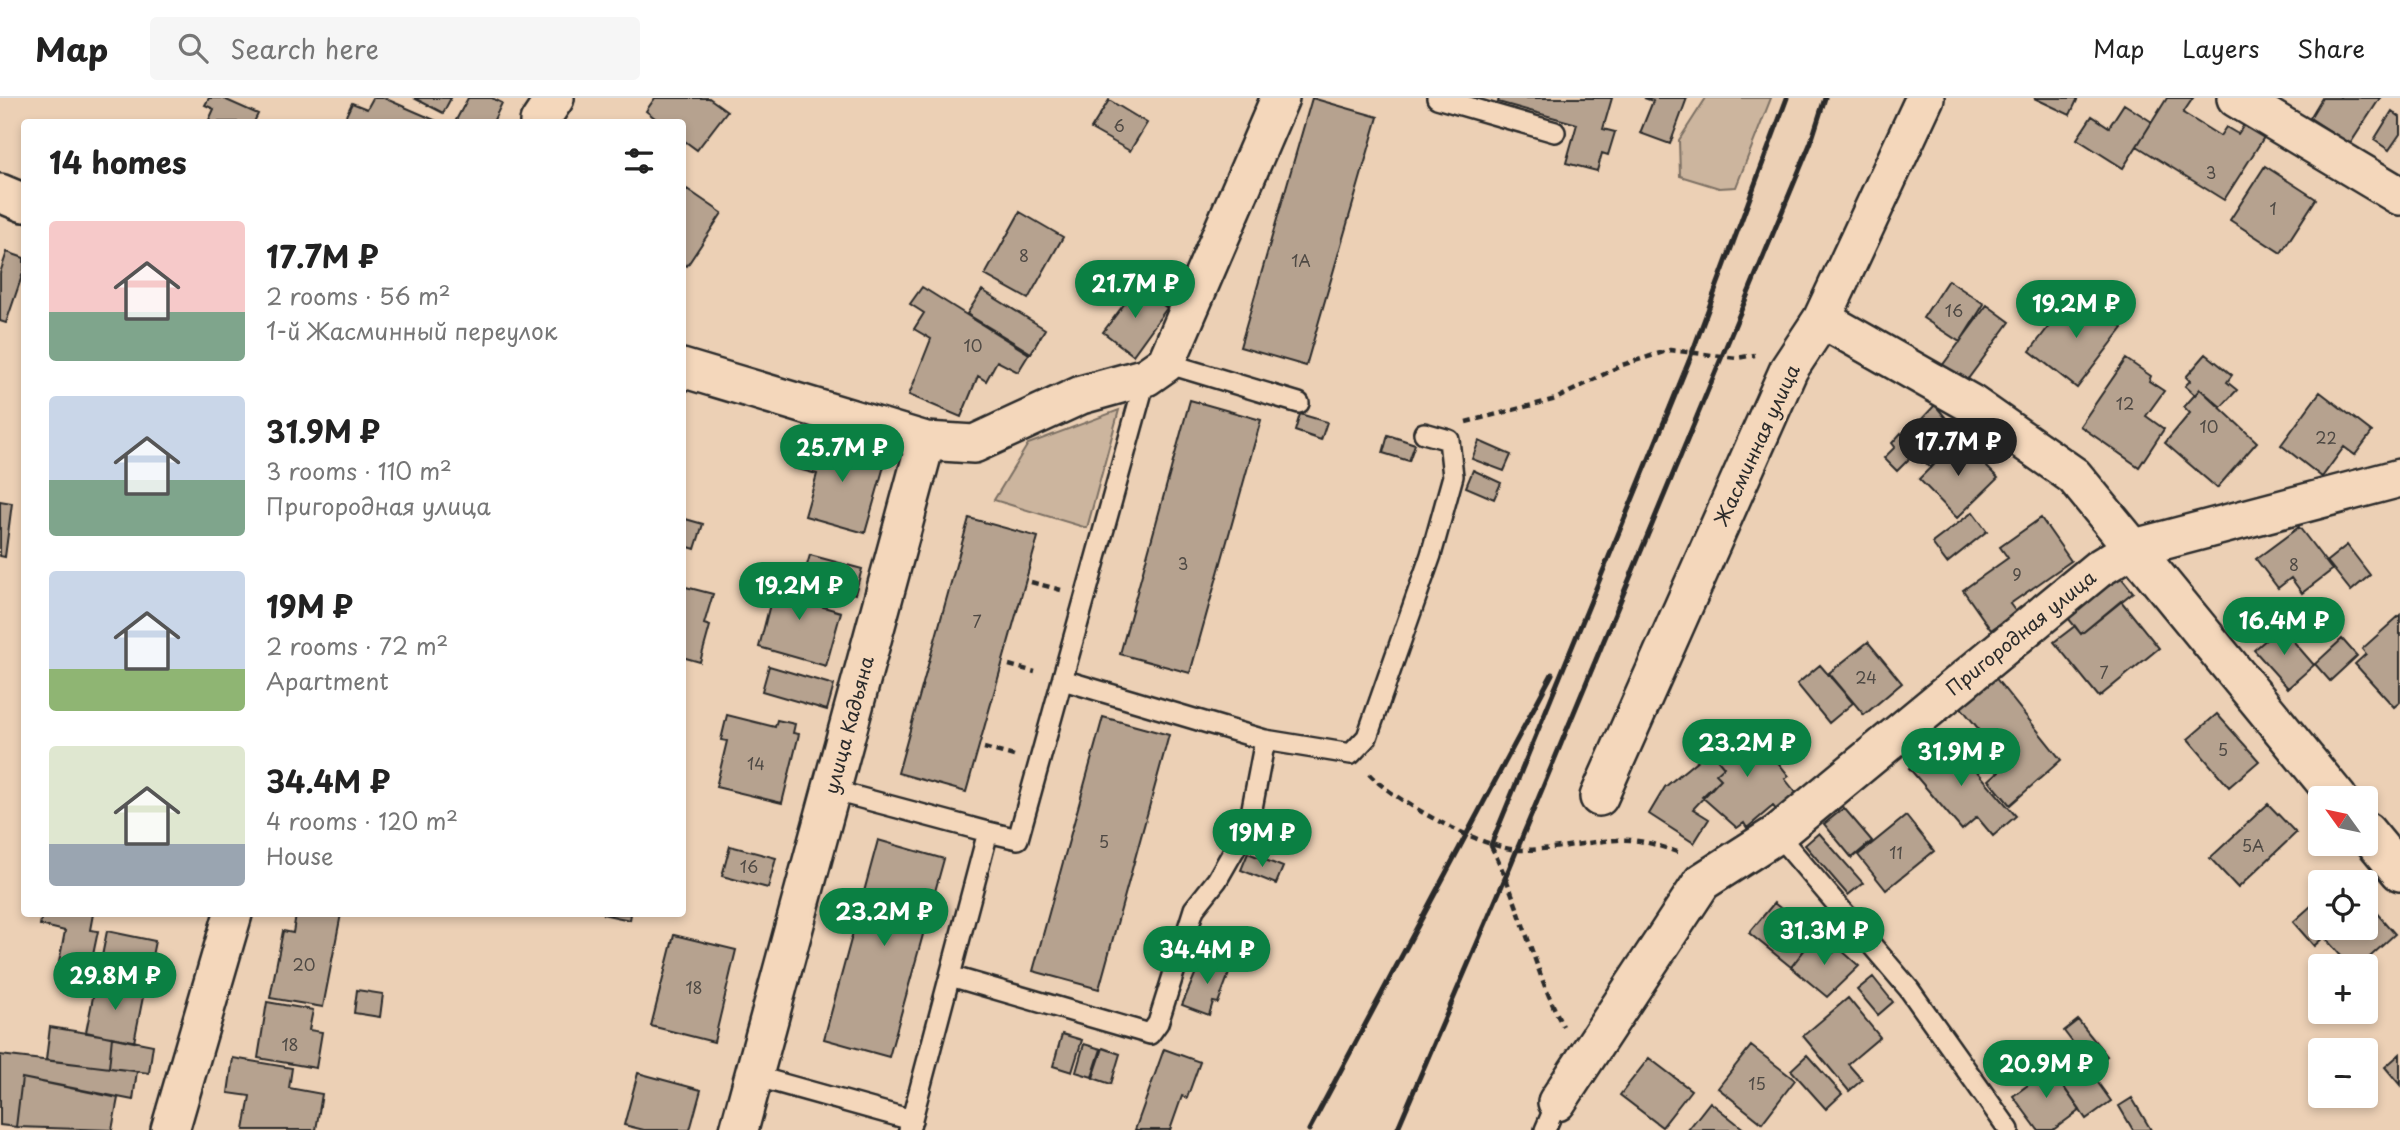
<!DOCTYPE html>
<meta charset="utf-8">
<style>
:root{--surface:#fff;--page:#f6f6f6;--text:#222;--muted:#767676;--line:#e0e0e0;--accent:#0b8043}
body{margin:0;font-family:"Playpen Sans",sans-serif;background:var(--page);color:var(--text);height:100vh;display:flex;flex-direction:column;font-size:26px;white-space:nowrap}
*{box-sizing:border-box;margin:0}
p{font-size:23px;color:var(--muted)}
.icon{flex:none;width:38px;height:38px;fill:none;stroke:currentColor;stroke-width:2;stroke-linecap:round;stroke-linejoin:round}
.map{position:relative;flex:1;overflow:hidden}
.drawer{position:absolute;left:21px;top:21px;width:665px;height:798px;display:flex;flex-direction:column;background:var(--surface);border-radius:7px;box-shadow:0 4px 10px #0003}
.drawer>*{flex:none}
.needle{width:46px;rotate:303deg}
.buttons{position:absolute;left:2308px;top:688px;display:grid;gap:14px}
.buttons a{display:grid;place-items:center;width:70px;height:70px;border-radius:7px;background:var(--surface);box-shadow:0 4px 10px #0003;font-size:35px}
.price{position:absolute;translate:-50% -60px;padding:0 16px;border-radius:24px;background:var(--accent);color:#fff;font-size:23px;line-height:46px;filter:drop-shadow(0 2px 4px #0008)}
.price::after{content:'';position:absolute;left:50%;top:42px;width:21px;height:16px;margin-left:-10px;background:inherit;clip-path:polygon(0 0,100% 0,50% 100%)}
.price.selected{background:#222;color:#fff}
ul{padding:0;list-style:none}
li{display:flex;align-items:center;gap:21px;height:175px;padding:0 28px}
li span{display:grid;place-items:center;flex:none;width:196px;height:140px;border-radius:7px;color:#555}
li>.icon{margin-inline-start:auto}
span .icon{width:84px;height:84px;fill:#fffc;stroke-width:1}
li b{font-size:30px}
h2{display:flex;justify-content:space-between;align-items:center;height:84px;padding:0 28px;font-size:30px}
header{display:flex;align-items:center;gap:42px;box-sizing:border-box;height:98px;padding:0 35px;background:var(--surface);border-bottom:2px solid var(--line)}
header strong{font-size:33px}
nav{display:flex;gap:38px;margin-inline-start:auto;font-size:24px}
.search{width:490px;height:63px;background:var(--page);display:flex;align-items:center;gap:18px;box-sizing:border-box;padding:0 24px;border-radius:7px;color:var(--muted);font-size:26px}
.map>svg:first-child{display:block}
.green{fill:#ccb59e;stroke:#7c7064;stroke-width:2}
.building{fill:#b6a28f;stroke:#2b2b2b;stroke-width:2}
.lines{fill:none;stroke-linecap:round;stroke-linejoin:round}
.service-casing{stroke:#2b2b2b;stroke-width:24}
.minor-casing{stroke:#2b2b2b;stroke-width:42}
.path{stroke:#2b2b2b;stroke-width:4.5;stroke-dasharray:7 5;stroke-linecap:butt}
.service{stroke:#f4d7bb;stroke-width:19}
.minor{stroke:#f4d7bb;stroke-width:37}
.rail{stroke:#2b2b2b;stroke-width:5}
.labels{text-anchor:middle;stroke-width:6;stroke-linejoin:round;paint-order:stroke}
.number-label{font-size:16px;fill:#4e4944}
.street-label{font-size:19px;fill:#2b2b2b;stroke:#f4d7bb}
</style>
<header>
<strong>Map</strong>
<div class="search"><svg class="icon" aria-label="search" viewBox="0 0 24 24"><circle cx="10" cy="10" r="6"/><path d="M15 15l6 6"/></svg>Search here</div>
<nav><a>Map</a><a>Layers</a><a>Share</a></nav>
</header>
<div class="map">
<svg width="2400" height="1032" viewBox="0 0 2400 1032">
<rect width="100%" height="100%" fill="#ecd0b5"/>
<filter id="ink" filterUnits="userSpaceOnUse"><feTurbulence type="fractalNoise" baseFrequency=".0143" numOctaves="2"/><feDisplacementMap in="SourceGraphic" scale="14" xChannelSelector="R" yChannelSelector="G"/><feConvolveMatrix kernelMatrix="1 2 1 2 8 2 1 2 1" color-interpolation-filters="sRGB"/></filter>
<g filter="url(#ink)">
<!-- green -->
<path class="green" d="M 1706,0 L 1771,0 L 1736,89 L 1719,90 L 1680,78 L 1679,42 Z
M 1119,312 L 1087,430 L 994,402 L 1028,346 Z"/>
<!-- building -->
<path class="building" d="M 209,0 L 222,0 L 258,16 L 254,24 L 208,24 L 214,11 L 205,7 Z
M 373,0 L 384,0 L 439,24 L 343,24 L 352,5 L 367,11 Z
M 414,0 L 451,0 L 443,15 Z
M 468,0 L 492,0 L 502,5 L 493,24 L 455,24 Z
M 655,0 L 709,0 L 727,13 L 697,52 L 682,41 L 682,24 L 660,24 L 646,13 Z
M 1312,0 L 1378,19 L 1306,268 L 1240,249 Z
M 1499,0 L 1612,0 L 1603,31 L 1615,34 L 1608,57 L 1602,55 L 1597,73 L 1566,65 L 1577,26 L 1498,4 Z
M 1644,0 L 1687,0 L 1670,46 L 1640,35 L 1653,3 Z
M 2034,0 L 2078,0 L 2070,17 Z
M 2167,0 L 2193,0 L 2183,15 L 2220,38 L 2226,29 L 2238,36 L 2246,24 L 2266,36 L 2224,102 L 2137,48 Z
M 2322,0 L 2380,0 L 2350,46 L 2310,20 Z
M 1109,2 L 1147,25 L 1130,53 L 1091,31 Z
M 2124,6 L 2152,24 L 2123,70 L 2077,41 L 2092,18 L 2109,29 Z
M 2392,13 L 2400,19 L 2400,36 L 2389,52 L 2374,42 Z
M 2265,68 L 2316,101 L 2281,155 L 2230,122 Z
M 687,91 L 722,115 L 687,168 L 682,165 L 682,97 Z
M 1020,114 L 1063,139 L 1028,201 L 985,177 Z
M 7,154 L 24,160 L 24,172 L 6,225 L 0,223 L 0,175 Z
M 1948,182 L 1984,206 L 1960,244 L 1923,220 Z
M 1138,188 L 1167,210 L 1133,257 L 1103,234 Z
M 922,189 L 1029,256 L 1018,274 L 997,263 L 986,283 L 978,278 L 961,319 L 909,297 L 931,241 L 914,231 L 924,215 L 910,206 Z
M 982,192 L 1045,231 L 1031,255 L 967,216 Z
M 2076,193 L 2123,230 L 2077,290 L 2030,253 Z
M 1987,207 L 2010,224 L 1962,289 L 1939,272 Z
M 2206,256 L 2232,277 L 2227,284 L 2237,292 L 2221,309 L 2200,291 L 2195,297 L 2185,288 L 2190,283 L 2186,279 Z
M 2126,261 L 2151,278 L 2149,283 L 2164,293 L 2146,318 L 2164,331 L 2139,369 L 2080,328 Z
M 2200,291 L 2257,344 L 2217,390 L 2165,345 L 2190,315 L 2184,309 Z
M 2320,294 L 2372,334 L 2355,357 L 2344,349 L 2322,379 L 2281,347 Z
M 1190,302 L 1261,322 L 1190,575 L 1120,556 Z
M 1935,307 L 1961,338 L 1931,370 L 1915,355 L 1897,373 L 1884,360 L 1895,349 L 1892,345 L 1901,335 L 1905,339 Z
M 1300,316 L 1327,324 L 1321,342 L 1295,333 Z
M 1388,337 L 1415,346 L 1409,363 L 1383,355 Z
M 1959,341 L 1998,380 L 1957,420 L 1919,381 Z
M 801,343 L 853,358 L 856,345 L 888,354 L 865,435 L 805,418 L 817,376 L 794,370 Z
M 1479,343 L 1511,357 L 1504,373 L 1472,361 Z
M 1473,372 L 1501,385 L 1494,401 L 1466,389 Z
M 0,403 L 12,405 L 5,459 L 0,458 Z
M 1973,414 L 1987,433 L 1947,465 L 1932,445 Z
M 682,420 L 703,426 L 695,451 L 682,447 Z
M 969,420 L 1038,439 L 966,694 L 898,675 Z
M 2041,420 L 2071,463 L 2010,506 L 2016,514 L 1991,532 L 1963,492 L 2008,460 L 2000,449 Z
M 2299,429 L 2332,472 L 2302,495 L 2291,480 L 2278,490 L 2256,461 Z
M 2347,447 L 2370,477 L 2351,493 L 2327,463 Z
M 810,457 L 862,471 L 855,496 L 803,481 Z
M 2116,473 L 2133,494 L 2081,536 L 2064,515 Z
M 778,475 L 818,485 L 813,506 L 841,514 L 826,568 L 759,549 Z
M 682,488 L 713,496 L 704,526 L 710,528 L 700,564 L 682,559 Z
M 2121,503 L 2159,550 L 2099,599 L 2054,544 L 2075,528 L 2081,536 Z
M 2400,517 L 2400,604 L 2394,609 L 2355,566 L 2366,556 L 2362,551 Z
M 2281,529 L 2314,567 L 2288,590 L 2254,552 Z
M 2342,541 L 2357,558 L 2330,583 L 2315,566 Z
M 1868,544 L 1902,585 L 1864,617 L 1829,575 Z
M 1820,567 L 1853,605 L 1829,625 L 1797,586 Z
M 769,568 L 834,587 L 827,612 L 762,593 Z
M 1994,578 L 2061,662 L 2010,707 L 1989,682 L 2007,666 L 1959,607 Z
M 2217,616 L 2259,663 L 2229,689 L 2188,641 Z
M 727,617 L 775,629 L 777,622 L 795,626 L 793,635 L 799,636 L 782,705 L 716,689 L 727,643 L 721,642 Z
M 1103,619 L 1169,637 L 1099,891 L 1033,873 Z
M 1745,624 L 1789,678 L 1785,681 L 1797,696 L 1777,713 L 1773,708 L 1747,730 L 1744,725 L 1737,730 L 1702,699 L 1721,681 L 1716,676 L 1724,669 L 1710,652 Z
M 1946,638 L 2016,718 L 1993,738 L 1977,719 L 1962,732 L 1909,670 Z
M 1710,652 L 1724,669 L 1716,676 L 1721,681 L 1693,711 L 1709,721 L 1694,745 L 1649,716 L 1665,689 Z
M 2268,706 L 2296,735 L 2238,790 L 2210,760 Z
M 1844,710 L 1872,743 L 1852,760 L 1824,726 Z
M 1906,718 L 1934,753 L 1886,792 L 1858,757 Z
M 1819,735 L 1863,785 L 1848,797 L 1805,747 Z
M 878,742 L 944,761 L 889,959 L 824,941 Z
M 730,748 L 776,760 L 768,790 L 722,778 Z
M 1248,755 L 1283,769 L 1276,786 L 1241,772 Z
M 2320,800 L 2320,830 L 2366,830 L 2366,803 L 2395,836 L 2360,868 L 2350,868 L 2324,839 L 2314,848 L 2293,824 Z
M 1774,805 L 1815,838 L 1791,869 L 1749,835 Z
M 42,816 L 93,816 L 90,832 L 98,833 L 90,871 L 59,864 L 65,833 L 40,827 Z
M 296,816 L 341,816 L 323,909 L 270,900 L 283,833 L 293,835 Z
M 602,816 L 631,816 L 630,822 Z
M 107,833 L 155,843 L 145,893 L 97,883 Z
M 674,837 L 736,852 L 714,944 L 651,928 Z
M 1814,840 L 1833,855 L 1839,850 L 1859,868 L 1827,899 L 1791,869 Z
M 1202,860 L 1231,870 L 1218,905 L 1213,904 L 1209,917 L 1182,907 Z
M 1873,879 L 1893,904 L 1878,917 L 1857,892 Z
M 96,884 L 144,894 L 134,944 L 86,934 Z
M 357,892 L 383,896 L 380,919 L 354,915 Z
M 1848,900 L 1880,939 L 1848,966 L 1862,982 L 1849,993 L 1803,938 Z
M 267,904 L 313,912 L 309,932 L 322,934 L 316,970 L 258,960 Z
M 2078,922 L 2107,958 L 2092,970 L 2064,933 Z
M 50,929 L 112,939 L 109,970 L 46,962 Z
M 1062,936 L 1082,942 L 1072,974 L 1053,968 Z
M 112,939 L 153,947 L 149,975 L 109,970 Z
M 1084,946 L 1101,951 L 1092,979 L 1076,974 Z
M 1751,948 L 1795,982 L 1762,1025 L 1718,990 Z
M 1103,950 L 1120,956 L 1111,986 L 1093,980 Z
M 2073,950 L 2111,1003 L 2086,1021 L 2048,967 Z
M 1164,951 L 1200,964 L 1187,1000 L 1182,998 L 1170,1032 L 1135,1032 Z
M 2400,956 L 2400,987 L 2385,969 Z
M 0,957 L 137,973 L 133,1002 L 22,980 L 16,1029 L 0,1027 Z
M 1807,957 L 1842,996 L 1826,1011 L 1791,972 Z
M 233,960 L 292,970 L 289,990 L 322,996 L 316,1032 L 244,1032 L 250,998 L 228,995 Z
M 1649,960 L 1691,992 L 1662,1029 L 1620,997 Z
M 2046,964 L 2080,1012 L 2053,1032 L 2038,1032 L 2013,998 L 2032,984 L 2027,977 Z
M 638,975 L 701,992 L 690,1032 L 644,1032 L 624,1027 Z
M 22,980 L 118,1000 L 112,1032 L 16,1029 Z
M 2132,1000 L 2151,1032 L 2133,1032 L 2119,1008 Z
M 1710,1004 L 1745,1032 L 1688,1032 Z"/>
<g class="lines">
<defs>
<path id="service" d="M 1437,0 L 1555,34
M 1166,265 L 1299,305
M 1063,582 L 1265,642 L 1351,656 L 1367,639 L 1431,457 L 1453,378 L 1449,342 L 1424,335
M 831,692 L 988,734
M 1777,736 L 1909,891 L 2009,1032
M 950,878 L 1150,936 L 1158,925 L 1194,811 L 1217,782 L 1249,726 L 1265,642
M 754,978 L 912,1022
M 909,1032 L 988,734 L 1018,741 L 1146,279
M 1545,1032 L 1557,1004"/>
<path id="minor" d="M 2236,0 L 2400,98
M 539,24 L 555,0
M 0,95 L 24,105
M 1822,221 L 1970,305 L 2074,378 L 2338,700
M 682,270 L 926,343 L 974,346 L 1081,297 L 1146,279 L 1166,265 L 1280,0
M 1599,699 L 1789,271 L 1822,221 L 1925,0
M 2366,733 L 2400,774
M 1557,1004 L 1702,784 L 1777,736 L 2098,471 L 2131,451 L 2400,380
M 170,1032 L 233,816
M 739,1032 L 926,343"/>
</defs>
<!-- service casing -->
<use href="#service" class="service-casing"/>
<!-- minor casing -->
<use href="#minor" class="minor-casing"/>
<!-- path -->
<path class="path" d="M 1466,324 L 1556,301 L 1622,267 L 1670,252 L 1737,260 L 1755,257
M 1031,484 L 1061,492
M 1009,567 L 1035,574
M 984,650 L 1014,658
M 1369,676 C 1394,703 1484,752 1521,752 C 1554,752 1584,744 1617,742 C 1637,740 1661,748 1680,755
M 1491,748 C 1521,806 1533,871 1563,928"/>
<!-- service -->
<use href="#service" class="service"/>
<!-- minor -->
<use href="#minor" class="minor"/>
<!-- rail -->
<path class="rail" d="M 1491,747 L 1689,263 L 1787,0
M 1309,1032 L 1552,576
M 1397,1032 L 1506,778 L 1811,44 L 1825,0"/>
</g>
</g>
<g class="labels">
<!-- number labels -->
<g class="number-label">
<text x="1119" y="34">6</text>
<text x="2211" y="81">3</text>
<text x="2273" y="117">1</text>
<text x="1024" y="164">8</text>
<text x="1301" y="169">1А</text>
<text x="1954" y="219">16</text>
<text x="973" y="254">10</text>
<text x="2125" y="312">12</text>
<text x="2209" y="335">10</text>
<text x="2326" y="346">22</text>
<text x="1183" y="472">3</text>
<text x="2294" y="473">8</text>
<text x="2017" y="483">9</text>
<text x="977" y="530">7</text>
<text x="2104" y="581">7</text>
<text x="1866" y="586">24</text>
<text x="2223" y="658">5</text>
<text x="756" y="672">14</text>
<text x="1104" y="750">5</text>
<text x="2253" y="754">5А</text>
<text x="1896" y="761">11</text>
<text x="749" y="775">16</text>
<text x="304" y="873">20</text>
<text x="694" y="896">18</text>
<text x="290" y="953">18</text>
<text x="1757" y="992">15</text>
</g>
<!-- street labels -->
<g class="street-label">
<text transform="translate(1757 347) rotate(-65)" y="7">Жасминная улица</text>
<text transform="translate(2021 535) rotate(-39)" y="7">Пригородная улица</text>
<text transform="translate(849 627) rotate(-75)" y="7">улица Кадьяна</text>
</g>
</g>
</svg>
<div class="buttons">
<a><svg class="needle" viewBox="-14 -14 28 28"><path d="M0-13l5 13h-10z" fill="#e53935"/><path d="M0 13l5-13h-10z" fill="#767676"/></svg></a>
<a><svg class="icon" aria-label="locate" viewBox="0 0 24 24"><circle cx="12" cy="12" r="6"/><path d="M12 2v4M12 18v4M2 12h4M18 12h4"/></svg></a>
<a>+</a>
<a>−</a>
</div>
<b class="price" style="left:1135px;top:222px">21.7M ₽</b>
<b class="price" style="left:2076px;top:242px">19.2M ₽</b>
<b class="price selected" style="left:1958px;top:380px">17.7M ₽</b>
<b class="price" style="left:842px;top:386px">25.7M ₽</b>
<b class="price" style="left:799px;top:524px">19.2M ₽</b>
<b class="price" style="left:2284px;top:559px">16.4M ₽</b>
<b class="price" style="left:1747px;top:681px">23.2M ₽</b>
<b class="price" style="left:1961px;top:690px">31.9M ₽</b>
<b class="price" style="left:1262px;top:771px">19M ₽</b>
<b class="price" style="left:884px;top:850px">23.2M ₽</b>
<b class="price" style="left:1824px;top:869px">31.3M ₽</b>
<b class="price" style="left:1207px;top:888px">34.4M ₽</b>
<b class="price" style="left:115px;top:914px">29.8M ₽</b>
<b class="price" style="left:2046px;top:1002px">20.9M ₽</b>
<section class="drawer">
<h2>14 homes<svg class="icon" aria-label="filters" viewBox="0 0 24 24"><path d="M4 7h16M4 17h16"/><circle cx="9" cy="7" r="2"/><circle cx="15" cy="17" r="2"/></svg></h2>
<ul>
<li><span style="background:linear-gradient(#f6c9c9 65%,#7fa58c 0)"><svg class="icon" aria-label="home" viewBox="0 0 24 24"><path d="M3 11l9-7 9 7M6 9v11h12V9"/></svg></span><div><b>17.7M ₽</b><p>2 rooms · 56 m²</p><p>1-й Жасминный переулок</p></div></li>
<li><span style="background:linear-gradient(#c9d6e8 60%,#7fa58c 0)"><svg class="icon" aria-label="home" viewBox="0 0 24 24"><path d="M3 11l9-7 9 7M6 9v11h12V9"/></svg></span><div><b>31.9M ₽</b><p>3 rooms · 110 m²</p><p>Пригородная улица</p></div></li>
<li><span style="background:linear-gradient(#c9d6e8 70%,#8fb573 0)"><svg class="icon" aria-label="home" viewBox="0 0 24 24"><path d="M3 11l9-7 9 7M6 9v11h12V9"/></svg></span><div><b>19M ₽</b><p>2 rooms · 72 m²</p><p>Apartment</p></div></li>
<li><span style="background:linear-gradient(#dfe7d0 70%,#9aa5b1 0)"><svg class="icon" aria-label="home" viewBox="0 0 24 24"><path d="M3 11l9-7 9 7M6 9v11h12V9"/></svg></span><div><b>34.4M ₽</b><p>4 rooms · 120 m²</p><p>House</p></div></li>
</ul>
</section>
</div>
